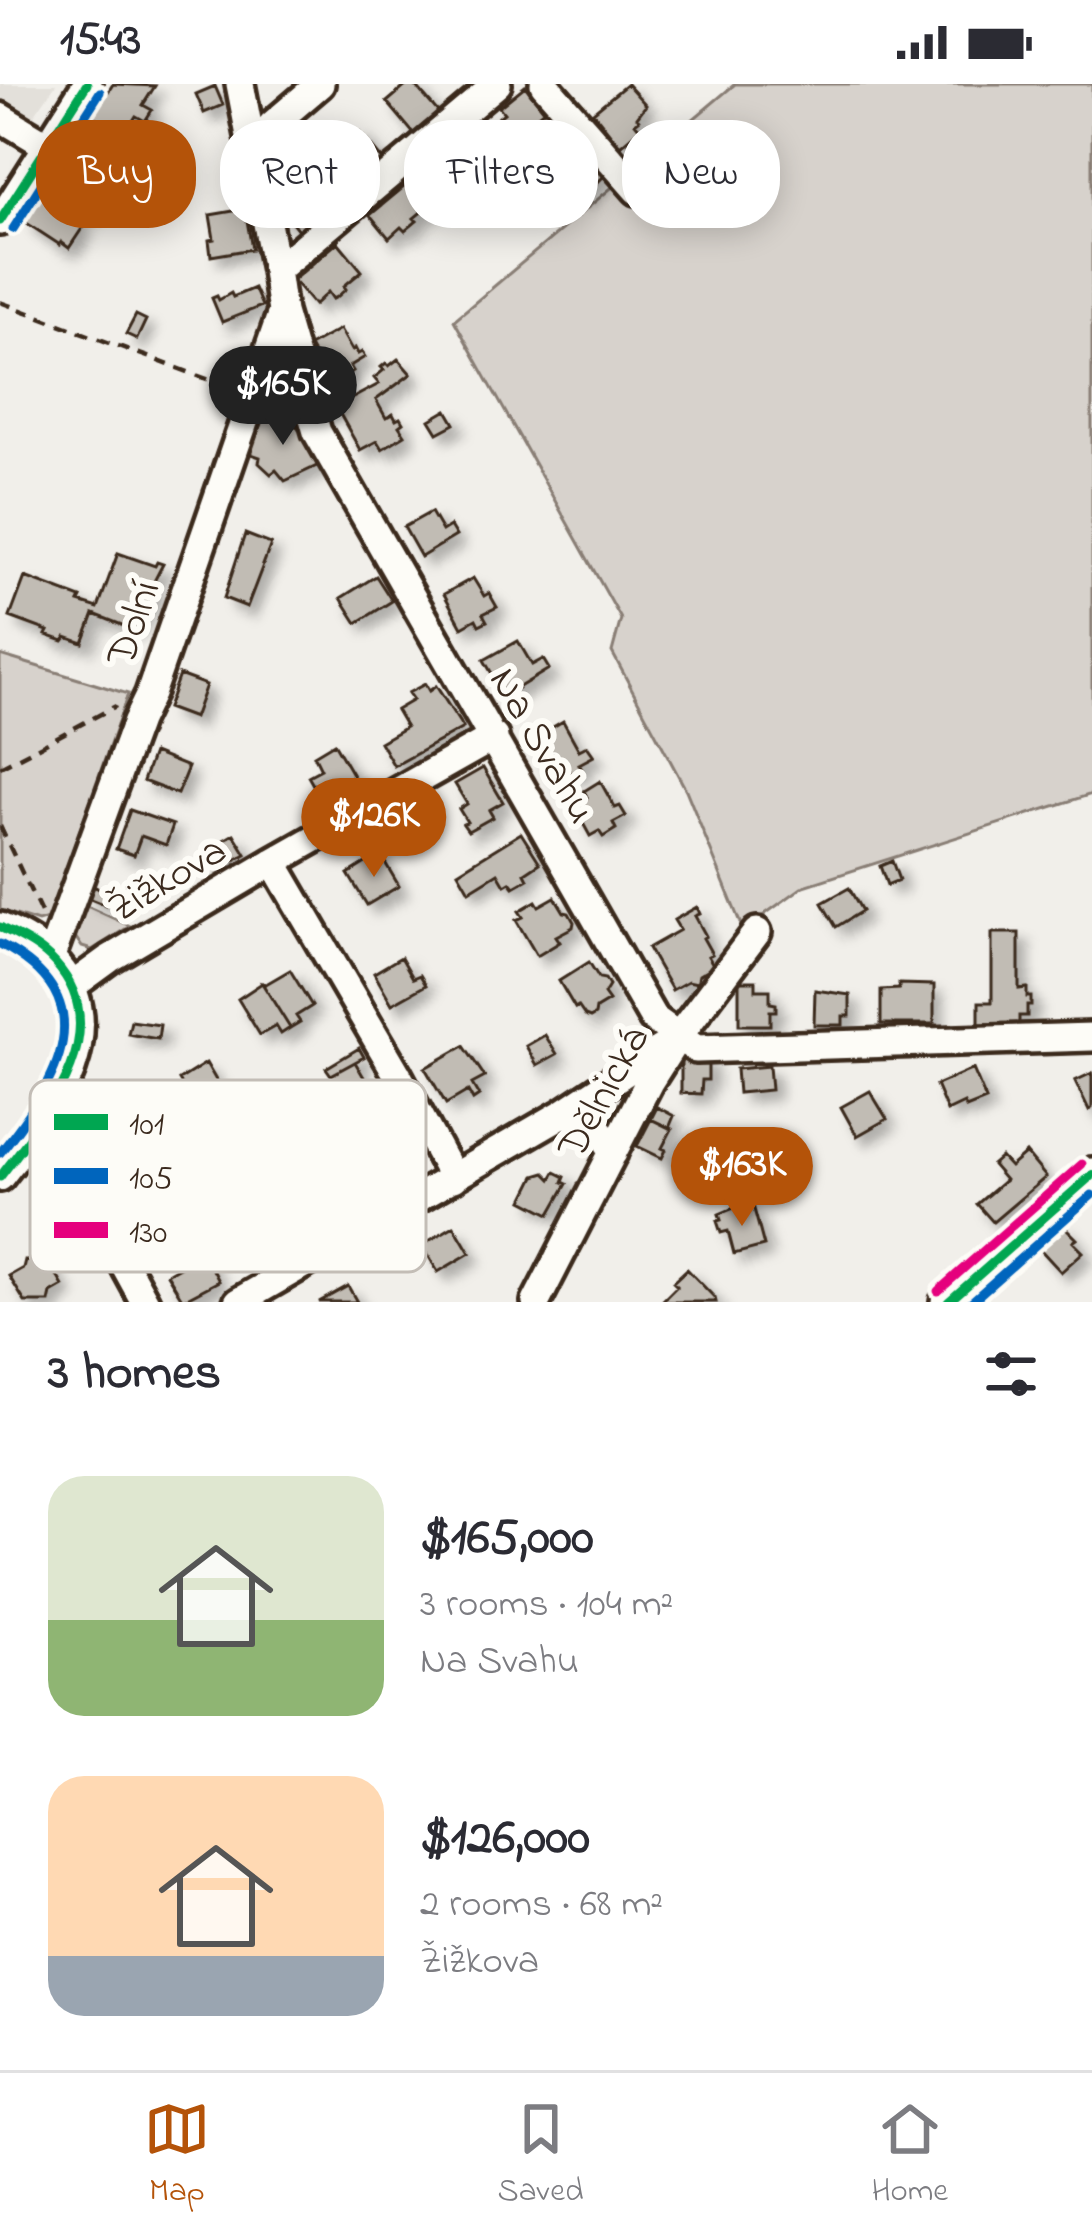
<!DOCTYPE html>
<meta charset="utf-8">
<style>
:root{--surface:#fff;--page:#f2f2f3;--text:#2b2b33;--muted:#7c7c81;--line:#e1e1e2;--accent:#b45309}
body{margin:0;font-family:"Indie Flower",sans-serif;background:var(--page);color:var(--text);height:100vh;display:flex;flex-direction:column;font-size:45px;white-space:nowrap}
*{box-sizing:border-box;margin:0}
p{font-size:39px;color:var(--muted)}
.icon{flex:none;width:66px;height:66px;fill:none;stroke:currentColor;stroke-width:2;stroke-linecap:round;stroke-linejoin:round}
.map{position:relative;height:1218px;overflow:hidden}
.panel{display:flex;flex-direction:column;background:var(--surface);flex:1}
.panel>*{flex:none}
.guide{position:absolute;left:36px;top:36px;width:1020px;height:108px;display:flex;gap:24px}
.price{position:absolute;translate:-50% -102px;padding:0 27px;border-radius:42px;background:var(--accent);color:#fff;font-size:39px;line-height:78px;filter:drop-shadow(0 3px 6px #0008)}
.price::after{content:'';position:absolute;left:50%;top:72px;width:36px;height:27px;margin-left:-18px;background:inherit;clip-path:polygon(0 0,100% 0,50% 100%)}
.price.active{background:#222;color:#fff}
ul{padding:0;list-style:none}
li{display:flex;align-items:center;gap:36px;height:300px;padding:0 48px}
li span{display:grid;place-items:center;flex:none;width:336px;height:240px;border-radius:36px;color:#555}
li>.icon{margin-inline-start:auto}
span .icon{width:144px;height:144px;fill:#fffc;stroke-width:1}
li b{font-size:51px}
h2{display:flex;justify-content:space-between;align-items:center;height:144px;padding:0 48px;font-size:51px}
.tag{padding:0 42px;border-radius:48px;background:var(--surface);box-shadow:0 6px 30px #0003;font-size:42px;line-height:108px}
.tag.active{background:var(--accent);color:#fff}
.status{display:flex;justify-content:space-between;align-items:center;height:84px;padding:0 60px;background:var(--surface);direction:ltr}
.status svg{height:33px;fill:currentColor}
.tabs{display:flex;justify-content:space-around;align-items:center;height:168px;border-top:3px solid var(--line);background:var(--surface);font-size:33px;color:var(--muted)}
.tabs a{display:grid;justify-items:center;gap:6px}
.tabs .active{color:var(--accent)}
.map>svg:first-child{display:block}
.built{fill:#e3e0da}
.green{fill:#d7d2cc;stroke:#897e75;stroke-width:3}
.building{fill:#c1bcb4;stroke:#3b2a1e;stroke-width:3;filter:url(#shadow)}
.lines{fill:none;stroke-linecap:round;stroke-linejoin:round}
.minor-casing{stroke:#3b2a1e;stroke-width:36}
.major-casing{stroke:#3b2a1e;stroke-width:42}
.path{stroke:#3b2a1e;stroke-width:4.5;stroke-dasharray:12 9;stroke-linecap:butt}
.minor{stroke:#fdfcf7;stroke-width:27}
.major{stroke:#fdfcf7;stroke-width:33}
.bus-1-casing{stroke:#fdfcf7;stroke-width:18}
.bus-2-casing{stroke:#fdfcf7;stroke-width:18}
.bus-3-casing{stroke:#fdfcf7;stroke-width:18}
.bus-1{stroke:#00a651;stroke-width:9}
.bus-2{stroke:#0065bd;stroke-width:9}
.bus-3{stroke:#e5007d;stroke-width:9}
.labels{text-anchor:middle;stroke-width:12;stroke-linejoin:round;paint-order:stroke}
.street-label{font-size:42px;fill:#3b2a1e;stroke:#fdfcf7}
.key{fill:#fdfcf7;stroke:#c3bdb6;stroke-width:3}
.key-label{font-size:33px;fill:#3b2a1e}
</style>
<div class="status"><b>15:43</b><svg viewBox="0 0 49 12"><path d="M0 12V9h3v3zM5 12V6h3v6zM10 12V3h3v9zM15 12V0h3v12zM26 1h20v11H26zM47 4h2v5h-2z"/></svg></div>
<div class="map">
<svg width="1092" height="1218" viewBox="0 0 1092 1218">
<defs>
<filter id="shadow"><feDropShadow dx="9" dy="9" stdDeviation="6" flood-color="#0004"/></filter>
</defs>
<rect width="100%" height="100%" fill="#f1efea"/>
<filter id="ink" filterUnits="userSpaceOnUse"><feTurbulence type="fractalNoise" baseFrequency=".00833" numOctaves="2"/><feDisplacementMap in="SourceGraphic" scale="24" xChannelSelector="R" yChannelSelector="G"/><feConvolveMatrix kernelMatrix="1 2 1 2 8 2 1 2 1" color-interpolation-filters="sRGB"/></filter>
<g filter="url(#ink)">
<!-- built -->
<path class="built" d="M 0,0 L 56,0 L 33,33 L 0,18 Z"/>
<!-- green -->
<path class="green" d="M 735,0 L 1092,0 L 1092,710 L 804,802 L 743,846 L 686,706 L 612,568 L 621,535 L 454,236 Z
M 0,571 L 128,610 L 57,810 L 59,816 L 54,833 L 38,838 L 0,826 Z
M 80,819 L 130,842 L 92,866 L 82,863 L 74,851 Z"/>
<!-- building -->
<path class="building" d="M 113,0 L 155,2 L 143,21 L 152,26 L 145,37 L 136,32 L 124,51 L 93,32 Z
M 408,0 L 414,0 L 439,29 L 414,50 L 387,18 Z
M 627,0 L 646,21 L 637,33 L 639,36 L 635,39 L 640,45 L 620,62 L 593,28 Z
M 215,2 L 223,21 L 204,29 L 196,10 Z
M 525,2 L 544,26 L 528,39 L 552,62 L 535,77 L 499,33 L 504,29 L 499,23 Z
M 359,48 L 383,76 L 358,96 L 340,75 L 355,61 L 350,55 Z
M 466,50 L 506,97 L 487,113 L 474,97 L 456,112 L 450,105 L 443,111 L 422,86 Z
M 590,71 L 607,89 L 581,115 L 563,94 Z
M 58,87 L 98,114 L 87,132 L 81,128 L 75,138 L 83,143 L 69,164 L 61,158 L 60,161 L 25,138 Z
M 312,88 L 335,116 L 298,146 L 279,122 L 295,108 L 292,105 Z
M 411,97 L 431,120 L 414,134 L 417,137 L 405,147 L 401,143 L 389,154 L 370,131 Z
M 245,125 L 252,165 L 211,172 L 209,156 L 214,155 L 210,131 Z
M 338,158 L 362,187 L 344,202 L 346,205 L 337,213 L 333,215 L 328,208 L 314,221 L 293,196 Z
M 254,204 L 262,222 L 222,238 L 212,214 L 217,212 L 219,216 L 231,209 L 233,213 Z
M 136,231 L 146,236 L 137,255 L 126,250 Z
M 340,245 L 352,266 L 355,264 L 358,270 L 362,268 L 365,273 L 350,282 L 353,287 L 347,291 L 344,285 L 326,294 L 309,262 Z
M 398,275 L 411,290 L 376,316 L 386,334 L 393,330 L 396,336 L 400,334 L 403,339 L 399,342 L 405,351 L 382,365 L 377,357 L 360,366 L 336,323 L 379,300 L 374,294 L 384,286 L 381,283 L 386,279 L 389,282 Z
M 447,326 L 455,340 L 438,349 L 430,336 Z
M 263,329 L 301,344 L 321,380 L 285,397 L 276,386 L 271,390 L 259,379 L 260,373 L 248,369 Z
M 431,428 L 442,447 L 450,442 L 456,452 L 421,473 L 404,443 Z
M 245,450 L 271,460 L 247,523 L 224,514 Z
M 118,469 L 155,482 L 157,478 L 163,480 L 151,503 L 155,505 L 148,525 L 144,523 L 138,539 L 135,538 L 132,545 L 94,530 L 83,559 L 66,553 L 63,557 L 46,551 L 48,547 L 10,533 L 25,493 L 81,514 L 79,518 L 98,524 Z
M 376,492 L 392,517 L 357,539 L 341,514 Z
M 473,494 L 484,512 L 489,509 L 497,523 L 483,530 L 487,537 L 479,541 L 476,535 L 462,543 L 444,510 Z
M 518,557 L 532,581 L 543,575 L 549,585 L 511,608 L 510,612 L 500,610 L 501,605 L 484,576 Z
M 179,591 L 206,601 L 194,634 L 167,624 Z
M 425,600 L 429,607 L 436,602 L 463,644 L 394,682 L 380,658 L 406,643 L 396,626 L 413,616 L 408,609 Z
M 563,637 L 579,666 L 587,662 L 594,672 L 579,680 L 583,687 L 572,692 L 569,686 L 552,696 L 529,657 Z
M 334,659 L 359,702 L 325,722 L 308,692 L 321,685 L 314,671 Z
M 153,669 L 188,683 L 177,710 L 143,697 Z
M 483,684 L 503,718 L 489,726 L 493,733 L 468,747 L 463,740 L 467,738 L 459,725 L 467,720 L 455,700 Z
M 600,697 L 615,724 L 620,722 L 626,732 L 613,739 L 616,745 L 603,753 L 599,747 L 590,752 L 573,721 L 587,713 L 584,707 Z
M 130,726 L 173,741 L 166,761 L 141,752 L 134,771 L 116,765 Z
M 521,749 L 540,779 L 525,789 L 528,795 L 514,803 L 510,798 L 505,801 L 498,789 L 469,807 L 458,788 Z
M 234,750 L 246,770 L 216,786 L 205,767 Z
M 380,770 L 399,802 L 367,821 L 348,790 Z
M 892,777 L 899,796 L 887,801 L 880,782 Z
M 90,801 L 110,809 L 105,821 L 85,813 Z
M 849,804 L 862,827 L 836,843 L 822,819 Z
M 555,813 L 564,828 L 569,829 L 574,838 L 573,843 L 556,852 L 560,858 L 537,872 L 516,836 L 523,833 L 519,827 L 536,817 L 539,822 Z
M 697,823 L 700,830 L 695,832 L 706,852 L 703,854 L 712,870 L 708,872 L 714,882 L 699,891 L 697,899 L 688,897 L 672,906 L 648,864 L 680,846 L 674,836 Z
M 992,849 L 1019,849 L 1019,905 L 1027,904 L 1027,913 L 1031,913 L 1031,921 L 1027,921 L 1027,932 L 1019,932 L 1019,940 L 979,940 L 979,918 L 992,918 Z
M 401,873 L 413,894 L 420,891 L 426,901 L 392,920 L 374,889 Z
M 589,878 L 599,894 L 605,895 L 609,902 L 604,910 L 609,917 L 596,925 L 595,931 L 590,934 L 585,932 L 578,922 L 575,924 L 559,897 Z
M 290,886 L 312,922 L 296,932 L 300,938 L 290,944 L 262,899 L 266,900 Z
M 739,897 L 756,897 L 756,906 L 770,906 L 770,919 L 776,920 L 776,927 L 770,927 L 770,941 L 739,941 Z
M 262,899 L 290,944 L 281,950 L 276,942 L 260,951 L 238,915 Z
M 899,900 L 934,901 L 934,940 L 881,940 L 881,906 L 899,905 Z
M 815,906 L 850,911 L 850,932 L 843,932 L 843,941 L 814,941 Z
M 131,937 L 160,941 L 158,955 L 128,950 Z
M 545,951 L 557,970 L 537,981 L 526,962 Z
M 464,962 L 485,993 L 472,1000 L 479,1012 L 473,1016 L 468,1007 L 446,1020 L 425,984 Z
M 359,964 L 364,973 L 331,991 L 326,984 Z
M 681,974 L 708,974 L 708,996 L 702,996 L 701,1010 L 681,1009 Z
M 355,978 L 365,995 L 342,1009 L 331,991 Z
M 206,979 L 225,1012 L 203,1024 L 200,1016 L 193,1020 L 189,1014 L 184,1016 L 180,1009 L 185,1006 L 179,996 Z
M 769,982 L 771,1006 L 738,1009 L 736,985 Z
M 973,985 L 986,1016 L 966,1024 L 964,1019 L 947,1027 L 936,1001 Z
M 1092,989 L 1092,1024 L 1089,1026 L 1075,997 Z
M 870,1007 L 887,1035 L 857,1052 L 841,1023 Z
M 657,1023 L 674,1032 L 669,1044 L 651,1035 Z
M 651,1035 L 672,1045 L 662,1064 L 666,1066 L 662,1074 L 637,1062 Z
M 1026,1069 L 1046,1093 L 993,1138 L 977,1120 L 1005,1096 L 992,1081 L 1001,1073 L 1010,1083 Z
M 555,1088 L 565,1093 L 563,1098 L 567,1100 L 550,1130 L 523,1116 L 535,1092 L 545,1089 L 551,1095 Z
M 741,1121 L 742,1124 L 753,1121 L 764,1162 L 734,1170 L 728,1147 L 721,1149 L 717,1137 L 721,1136 L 719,1130 Z
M 1063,1141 L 1077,1155 L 1073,1158 L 1083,1168 L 1061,1188 L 1039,1164 Z
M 454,1142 L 470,1169 L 438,1188 L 422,1161 Z
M 204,1169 L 219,1197 L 183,1216 L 167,1190 Z
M 45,1171 L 63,1202 L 51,1209 L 49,1218 L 25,1218 L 9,1192 L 23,1184 L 25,1176 L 32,1178 Z
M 687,1185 L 715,1214 L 716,1218 L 661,1218 L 677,1202 L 673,1198 Z
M 348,1202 L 357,1218 L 319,1218 Z"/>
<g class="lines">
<defs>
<path id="minor" d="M 240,0 L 276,186 L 282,228 L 317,348 L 653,934 L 696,965 L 1092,953
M 544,0 L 637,106
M 0,33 L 48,62
M 253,64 L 272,41 L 320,0
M 0,137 L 87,0
M 276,186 L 497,0
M 273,778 L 396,988 L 453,1094
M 0,843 C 94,882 98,954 46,1033 C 32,1054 15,1073 0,1093
M 51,872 L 137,637 L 150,610 L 282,228
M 72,902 L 109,875 L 273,778 L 494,653
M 562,1030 C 587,1032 604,1046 613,1069
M 45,1035 L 145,1218
M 238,1218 L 562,1030 L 677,954
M 536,1218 L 649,998 L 677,954 L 757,848"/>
<path id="major" d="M 948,1218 L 1092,1091"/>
</defs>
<!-- minor casing -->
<use href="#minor" class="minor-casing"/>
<!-- major casing -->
<use href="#major" class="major-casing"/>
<!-- path -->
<path class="path" d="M 0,218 L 231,304
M 0,683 L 116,622
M 0,742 L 42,831"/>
<!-- minor -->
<use href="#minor" class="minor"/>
<!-- major -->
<use href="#major" class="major"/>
<defs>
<path id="bus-1" d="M 0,137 L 87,0
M 0,843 C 19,853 40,862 55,879 C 119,949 43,1036 0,1093
M 948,1218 L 1092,1091"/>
<path id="bus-2" d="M 13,145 L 100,8
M 0,860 C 108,916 58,996 0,1069
M 971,1218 L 1092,1111"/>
<path id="bus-3" d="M 938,1207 L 1082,1080"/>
</defs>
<!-- bus-1 casing -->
<use href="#bus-1" class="bus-1-casing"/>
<!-- bus-2 casing -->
<use href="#bus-2" class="bus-2-casing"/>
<!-- bus-3 casing -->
<use href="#bus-3" class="bus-3-casing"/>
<!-- bus-1 -->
<use href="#bus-1" class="bus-1"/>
<!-- bus-2 -->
<use href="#bus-2" class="bus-2"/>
<!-- bus-3 -->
<use href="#bus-3" class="bus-3"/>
</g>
</g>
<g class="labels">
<!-- street labels -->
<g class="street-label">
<text transform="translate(131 538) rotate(-71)" y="15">Dolní</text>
<text transform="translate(545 660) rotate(60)" y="15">Na Svahu</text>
<text transform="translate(166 793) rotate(-31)" y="15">Žižkova</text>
<text transform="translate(601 1007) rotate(-61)" y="15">Dělnická</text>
</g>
</g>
<!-- legend -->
<rect x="30" y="996" width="396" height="192" rx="18" class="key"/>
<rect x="54" y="1030" width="54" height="16" fill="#00a651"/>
<rect x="54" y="1084" width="54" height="16" fill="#0065bd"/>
<rect x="54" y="1138" width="54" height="16" fill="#e5007d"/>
<g class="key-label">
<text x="129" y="1050">101</text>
<text x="129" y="1104">105</text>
<text x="129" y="1158">130</text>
</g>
</svg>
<b class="price active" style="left:283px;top:364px">$165K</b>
<b class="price" style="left:374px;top:796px">$126K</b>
<b class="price" style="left:742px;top:1145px">$163K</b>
<div class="guide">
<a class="tag active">Buy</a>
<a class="tag">Rent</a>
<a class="tag">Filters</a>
<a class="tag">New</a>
</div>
</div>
<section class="panel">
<h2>3 homes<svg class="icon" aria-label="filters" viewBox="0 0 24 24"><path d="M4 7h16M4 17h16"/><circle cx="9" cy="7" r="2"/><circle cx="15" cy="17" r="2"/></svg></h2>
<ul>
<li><span style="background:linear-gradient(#dfe7d0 60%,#8fb573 0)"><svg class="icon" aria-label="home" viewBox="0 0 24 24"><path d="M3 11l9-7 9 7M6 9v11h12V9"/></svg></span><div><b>$165,000</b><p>3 rooms · 104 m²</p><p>Na Svahu</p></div></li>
<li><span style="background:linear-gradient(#ffd9b3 75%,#9aa5b1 0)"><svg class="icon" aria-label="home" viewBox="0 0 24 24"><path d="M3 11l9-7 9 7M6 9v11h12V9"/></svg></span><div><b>$126,000</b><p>2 rooms · 68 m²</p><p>Žižkova</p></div></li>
</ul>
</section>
<nav class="tabs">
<a class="active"><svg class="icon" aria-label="map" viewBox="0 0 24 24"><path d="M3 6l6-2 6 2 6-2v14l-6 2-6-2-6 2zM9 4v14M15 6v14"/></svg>Map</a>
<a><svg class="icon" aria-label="saved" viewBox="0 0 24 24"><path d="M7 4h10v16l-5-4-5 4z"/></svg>Saved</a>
<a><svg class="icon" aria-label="home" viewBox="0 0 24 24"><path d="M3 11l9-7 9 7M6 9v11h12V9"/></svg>Home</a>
</nav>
